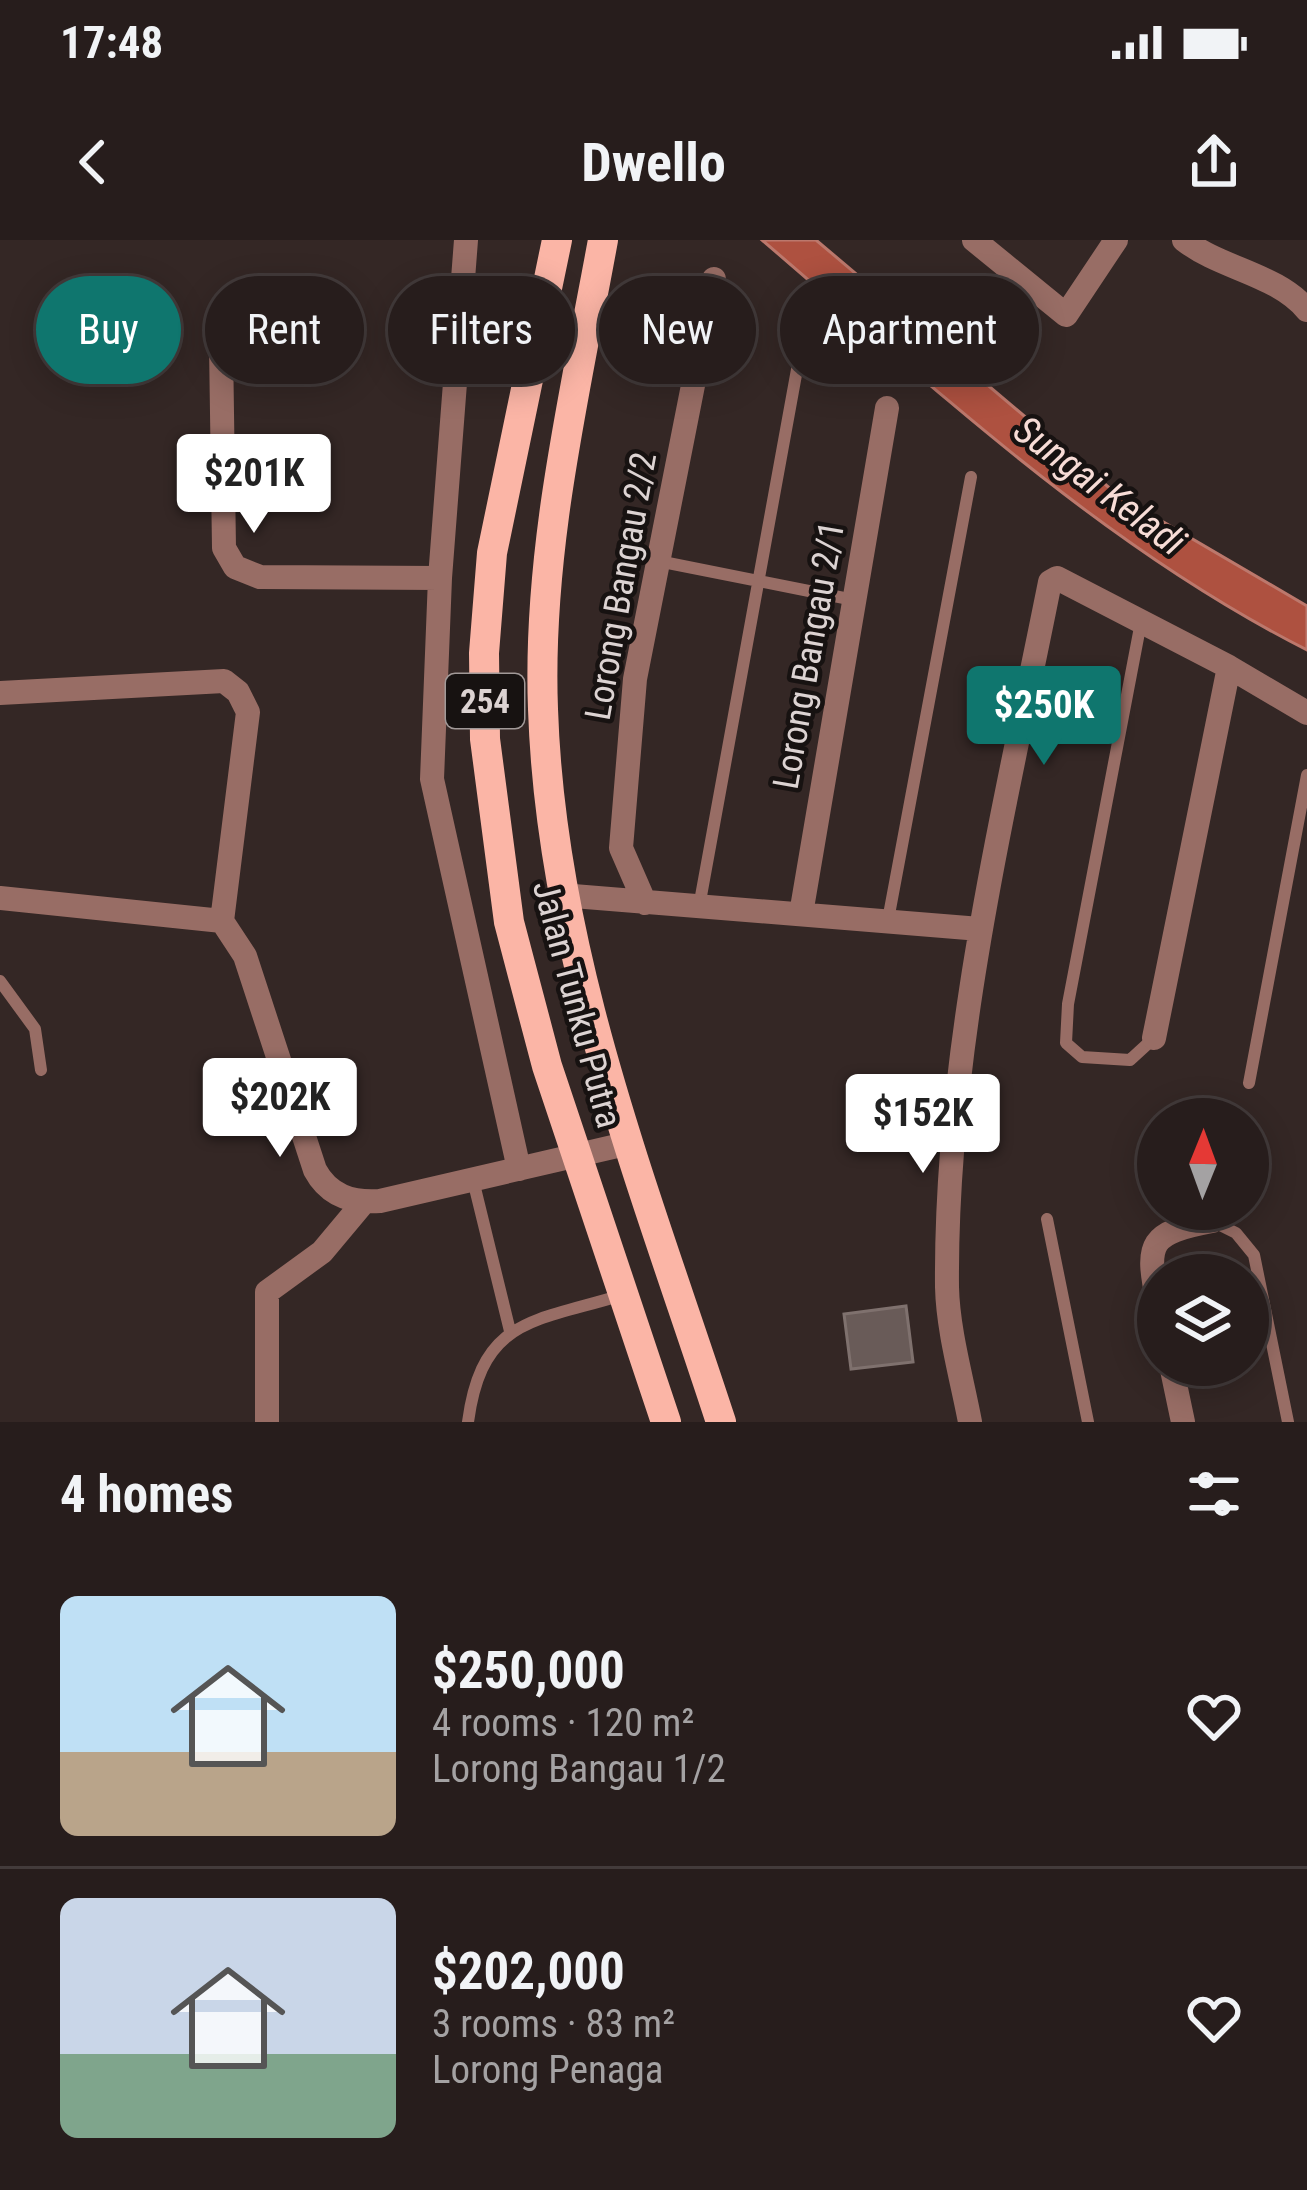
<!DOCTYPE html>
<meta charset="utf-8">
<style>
:root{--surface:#271d1c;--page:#332a29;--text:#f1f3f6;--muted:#a4a2a3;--line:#433b3b;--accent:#0f766e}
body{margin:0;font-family:"Roboto Condensed",sans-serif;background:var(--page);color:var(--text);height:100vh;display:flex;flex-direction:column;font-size:45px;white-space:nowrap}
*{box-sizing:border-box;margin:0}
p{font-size:39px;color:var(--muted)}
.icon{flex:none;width:66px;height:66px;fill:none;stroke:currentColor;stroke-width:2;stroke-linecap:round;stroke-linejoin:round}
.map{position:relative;height:1182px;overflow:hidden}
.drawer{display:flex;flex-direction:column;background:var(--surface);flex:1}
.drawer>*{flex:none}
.banner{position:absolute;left:36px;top:36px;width:1236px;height:108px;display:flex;gap:24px}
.needle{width:78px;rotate:1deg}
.tools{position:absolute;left:1137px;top:858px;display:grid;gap:24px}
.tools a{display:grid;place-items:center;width:132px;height:132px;border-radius:50%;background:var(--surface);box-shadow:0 6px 30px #0003,0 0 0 3px var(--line);font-size:60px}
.price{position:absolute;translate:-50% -102px;padding:0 27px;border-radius:12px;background:#fff;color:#222;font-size:39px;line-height:78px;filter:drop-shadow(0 3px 6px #0008)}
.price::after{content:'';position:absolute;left:50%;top:72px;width:36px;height:27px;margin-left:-18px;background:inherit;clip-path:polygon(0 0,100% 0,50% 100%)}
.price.on{background:var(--accent);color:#fff}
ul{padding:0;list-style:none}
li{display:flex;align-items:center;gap:36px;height:300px;padding:0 60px}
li+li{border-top:3px solid var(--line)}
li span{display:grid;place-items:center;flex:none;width:336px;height:240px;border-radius:18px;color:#555}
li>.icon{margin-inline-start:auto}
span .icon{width:144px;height:144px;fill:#fffc;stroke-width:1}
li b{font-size:51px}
h2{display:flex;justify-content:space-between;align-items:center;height:144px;padding:0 60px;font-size:51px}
.chip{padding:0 42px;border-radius:54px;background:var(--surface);box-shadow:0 6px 30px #0003,0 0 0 3px var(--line);font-size:42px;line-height:108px}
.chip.on{background:var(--accent);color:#fff}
.status{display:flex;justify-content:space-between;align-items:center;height:84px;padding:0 60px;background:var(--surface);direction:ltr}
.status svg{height:33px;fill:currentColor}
header{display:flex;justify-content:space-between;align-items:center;height:156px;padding:0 60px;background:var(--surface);font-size:54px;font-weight:700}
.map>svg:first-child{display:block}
.water{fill:#ae5140;stroke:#bc786c;stroke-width:3}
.building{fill:#695b58;stroke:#7f716e;stroke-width:3}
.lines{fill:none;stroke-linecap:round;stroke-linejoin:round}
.service{stroke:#986d65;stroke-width:12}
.minor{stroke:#986d65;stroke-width:24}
.primary{stroke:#fbb5a6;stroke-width:30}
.labels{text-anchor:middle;stroke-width:9;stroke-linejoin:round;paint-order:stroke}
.shield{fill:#171211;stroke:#a19998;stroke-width:3}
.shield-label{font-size:33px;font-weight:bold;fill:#dcd3d2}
.street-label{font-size:36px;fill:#dcd3d2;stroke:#171211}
.water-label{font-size:39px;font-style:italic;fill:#f7dcd6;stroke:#171211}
</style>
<div class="status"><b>17:48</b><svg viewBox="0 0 49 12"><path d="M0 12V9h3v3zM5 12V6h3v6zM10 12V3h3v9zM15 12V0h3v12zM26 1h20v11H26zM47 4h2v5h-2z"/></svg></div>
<header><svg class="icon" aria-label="back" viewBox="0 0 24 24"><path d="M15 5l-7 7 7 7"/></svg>Dwello<svg class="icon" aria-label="share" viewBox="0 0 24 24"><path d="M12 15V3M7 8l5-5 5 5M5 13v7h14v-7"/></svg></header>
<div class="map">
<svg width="1307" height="1182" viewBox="0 0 1307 1182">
<rect width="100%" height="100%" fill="#342725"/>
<!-- water -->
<path class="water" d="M 762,0 L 816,0 L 1119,256 L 1307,366 L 1307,410 C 1102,306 935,148 762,0 Z"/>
<!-- building -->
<path class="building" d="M 906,1066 L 913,1122 L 851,1129 L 844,1074 Z"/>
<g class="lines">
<!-- service -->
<path class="service" d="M 658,321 L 854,360
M 1141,382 L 1068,764 L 1066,803 L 1082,817 L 1130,820 L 1154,798
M 699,667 L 804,91
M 888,680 L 971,237
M 0,741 L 35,789 L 41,830
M 1249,843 L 1307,535
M 473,940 L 510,1091
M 1047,979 L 1088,1182
M 1212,981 L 1236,993 L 1254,1015 L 1288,1182
M 468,1182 C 482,1077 535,1082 622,1055"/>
<!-- minor -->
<path class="minor" d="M 466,0 L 440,338 L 432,539 L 519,929
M 974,0 L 1066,75 L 1116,0
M 1184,0 C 1221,29 1277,34 1307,70
M 221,105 L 224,308 L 235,327 L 260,337 L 440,338
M 0,453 L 224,441 L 238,452 L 248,472 L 222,681
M 561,655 L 980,689
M 0,658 L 222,681
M 645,663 L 621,608 L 635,439 L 714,39
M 801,674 L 887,168
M 222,681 L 245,716 L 315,930 C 329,956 352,963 380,961 L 630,903
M 1154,798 L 1229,427
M 1158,1063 C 1145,1001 1150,993 1212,981
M 1171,1125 L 1183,1182
M 267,1182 L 267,1052 L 322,1012 L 363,963
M 970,1182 C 962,1139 948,1091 947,1047 C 945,809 1004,573 1050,342 L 1057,338 L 1229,427 L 1307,473"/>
<!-- primary -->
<path class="primary" d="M 557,0 L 492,313 L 484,413 L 485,499 L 509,682 L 519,720 L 547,826 L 666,1182
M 603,0 C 575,154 537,311 543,469 C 551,717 645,949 721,1182"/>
</g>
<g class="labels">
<!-- shield labels -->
<rect class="shield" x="446" y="434" width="78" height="54" rx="9"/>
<g class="shield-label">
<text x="485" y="473">254</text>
</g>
<!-- street labels -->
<g class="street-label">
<text transform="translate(620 346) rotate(-80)" y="13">Lorong Bangau 2/2</text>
<text transform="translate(808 415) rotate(-80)" y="13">Lorong Bangau 2/1</text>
<text transform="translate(578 764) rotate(75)" y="13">Jalan Tunku Putra</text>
</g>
<!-- water labels -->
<g class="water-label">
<text transform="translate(1100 245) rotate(37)" y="14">Sungai Keladi</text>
</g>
</g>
</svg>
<div class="tools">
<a><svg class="needle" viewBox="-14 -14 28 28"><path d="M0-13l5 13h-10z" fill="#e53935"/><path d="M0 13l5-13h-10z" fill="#a4a2a3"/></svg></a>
<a><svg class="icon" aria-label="layers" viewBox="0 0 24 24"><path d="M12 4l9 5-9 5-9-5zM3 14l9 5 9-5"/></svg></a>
</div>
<b class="price" style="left:254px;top:296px">$201K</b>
<b class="price on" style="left:1044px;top:528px">$250K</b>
<b class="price" style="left:280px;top:920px">$202K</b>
<b class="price" style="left:923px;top:936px">$152K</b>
<div class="banner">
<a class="chip on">Buy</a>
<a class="chip">Rent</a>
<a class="chip">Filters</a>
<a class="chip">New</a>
<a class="chip">Apartment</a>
</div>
</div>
<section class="drawer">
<h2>4 homes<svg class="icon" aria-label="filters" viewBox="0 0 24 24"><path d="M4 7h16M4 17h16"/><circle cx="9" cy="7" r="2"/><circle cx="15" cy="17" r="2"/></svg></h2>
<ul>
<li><span style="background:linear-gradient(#bfe0f5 65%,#b9a48a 0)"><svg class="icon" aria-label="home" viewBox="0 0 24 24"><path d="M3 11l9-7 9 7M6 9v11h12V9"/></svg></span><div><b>$250,000</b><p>4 rooms · 120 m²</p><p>Lorong Bangau 1/2</p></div><svg class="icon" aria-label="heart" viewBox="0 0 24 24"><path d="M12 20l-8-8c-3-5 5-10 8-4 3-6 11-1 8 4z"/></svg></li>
<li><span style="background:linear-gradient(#c9d6e8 65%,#7fa58c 0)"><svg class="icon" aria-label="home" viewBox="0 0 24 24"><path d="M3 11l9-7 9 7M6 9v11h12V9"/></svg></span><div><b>$202,000</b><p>3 rooms · 83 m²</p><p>Lorong Penaga</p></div><svg class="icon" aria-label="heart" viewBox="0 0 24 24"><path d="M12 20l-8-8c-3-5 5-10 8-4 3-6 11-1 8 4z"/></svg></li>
</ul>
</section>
